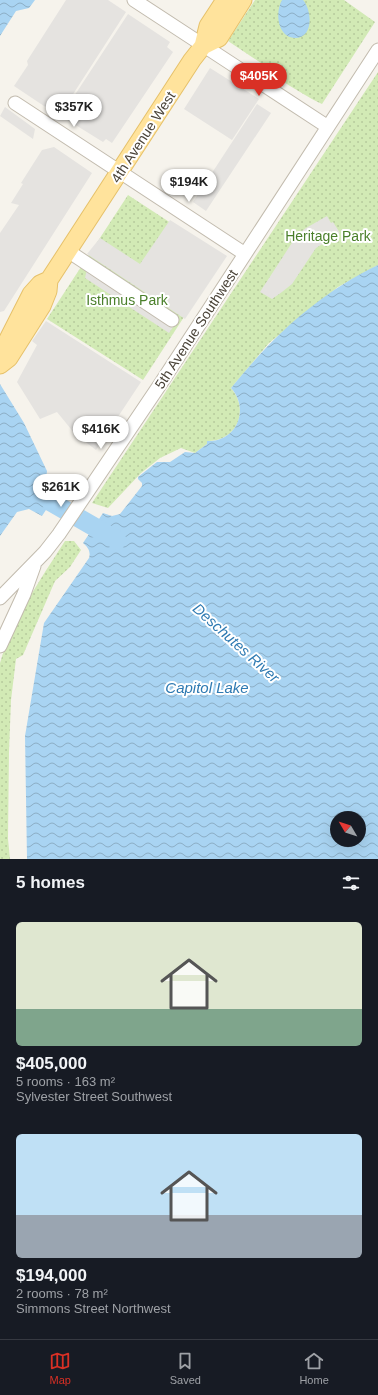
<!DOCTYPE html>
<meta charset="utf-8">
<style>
:root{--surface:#171b24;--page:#242831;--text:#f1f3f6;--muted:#9ea1a6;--line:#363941;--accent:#d93025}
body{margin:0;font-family:Arial,sans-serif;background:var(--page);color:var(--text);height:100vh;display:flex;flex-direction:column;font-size:15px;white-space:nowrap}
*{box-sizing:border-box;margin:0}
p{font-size:13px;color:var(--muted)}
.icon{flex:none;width:22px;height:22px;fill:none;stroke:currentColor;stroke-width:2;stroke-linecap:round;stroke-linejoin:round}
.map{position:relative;height:859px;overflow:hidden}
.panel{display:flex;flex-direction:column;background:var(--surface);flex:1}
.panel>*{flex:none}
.needle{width:26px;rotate:309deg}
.controls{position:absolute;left:330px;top:811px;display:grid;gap:8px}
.controls a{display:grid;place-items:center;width:36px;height:36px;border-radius:50%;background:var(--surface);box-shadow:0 4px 16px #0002;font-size:20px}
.price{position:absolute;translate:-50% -34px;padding:0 9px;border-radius:14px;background:#fff;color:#222;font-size:13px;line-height:26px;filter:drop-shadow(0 1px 2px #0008)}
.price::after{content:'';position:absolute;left:50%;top:24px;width:12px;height:9px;margin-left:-6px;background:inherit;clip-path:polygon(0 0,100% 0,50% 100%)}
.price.active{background:var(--accent);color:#fff}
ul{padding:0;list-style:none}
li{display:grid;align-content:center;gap:8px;height:212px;padding:0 16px}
li span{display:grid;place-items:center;height:124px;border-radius:6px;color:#555}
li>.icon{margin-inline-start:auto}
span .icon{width:72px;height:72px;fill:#fffc;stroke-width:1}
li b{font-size:17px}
h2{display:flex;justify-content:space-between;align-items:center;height:48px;padding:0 16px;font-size:17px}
.tabs{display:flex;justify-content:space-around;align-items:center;height:56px;border-top:1px solid var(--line);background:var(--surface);font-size:11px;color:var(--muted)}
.tabs a{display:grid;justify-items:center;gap:2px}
.tabs .active{color:var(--accent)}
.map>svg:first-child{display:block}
.park{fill:url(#park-dots)}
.parking{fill:#e5e3e0}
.water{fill:url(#water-waves);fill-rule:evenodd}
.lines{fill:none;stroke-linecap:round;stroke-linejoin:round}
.river{stroke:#a9d4f2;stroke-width:19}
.minor-casing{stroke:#c2bbae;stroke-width:15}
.major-casing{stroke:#e6c16a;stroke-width:19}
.minor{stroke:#fff;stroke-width:13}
.major{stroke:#ffe39c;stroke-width:17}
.labels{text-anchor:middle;stroke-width:4;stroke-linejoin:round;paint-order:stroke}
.street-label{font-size:14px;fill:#4b4439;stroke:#fff}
.park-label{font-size:14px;fill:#4a7f2a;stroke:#fff}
.water-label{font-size:15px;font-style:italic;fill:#2e7ab2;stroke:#fff}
</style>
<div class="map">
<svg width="378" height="859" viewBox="0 0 378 859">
<defs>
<pattern id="park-dots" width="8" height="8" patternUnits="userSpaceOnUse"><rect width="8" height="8" fill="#d2eab5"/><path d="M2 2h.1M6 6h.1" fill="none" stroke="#b6ca9c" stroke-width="1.8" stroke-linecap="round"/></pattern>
<pattern id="water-waves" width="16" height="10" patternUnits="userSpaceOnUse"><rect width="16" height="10" fill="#a9d4f2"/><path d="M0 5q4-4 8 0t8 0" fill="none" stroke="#8caec5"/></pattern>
</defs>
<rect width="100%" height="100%" fill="#f6f3ec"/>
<!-- park -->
<path class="park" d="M 255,0 L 344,0 L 375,22 L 322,104 C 307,97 270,75 261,63 L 228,41 Z
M 378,72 L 378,265 L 338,287 L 269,343 L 231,388 C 250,410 237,442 207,441 L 207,444 L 195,453 L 181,448 L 160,458 L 141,473 L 108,508 L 92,503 Z
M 128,195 L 223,257 L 143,380 L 47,319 Z
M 65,541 L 74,541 L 81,550 L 70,567 L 55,581 L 23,655 L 16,659 L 11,700 L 9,752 L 8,839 L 10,859 L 0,859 L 0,663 C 13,619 40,580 65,541 Z"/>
<!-- parking -->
<path class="parking" d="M 66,0 L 108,0 L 126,12 L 59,116 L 14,86 L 28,65 L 27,61 Z
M 128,14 L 170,42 L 167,47 L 173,52 L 112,143 L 106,139 L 103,142 L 61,116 Z
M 210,68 L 259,99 L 232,140 L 184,109 Z
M 257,104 L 271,113 L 206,211 L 193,202 Z
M 5,107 L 35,129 L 33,139 L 0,116 Z
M 54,147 L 92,173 L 4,311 L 0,312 L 0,233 L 19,205 L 11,203 L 23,184 L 21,183 L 42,150 Z
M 327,216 L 331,223 L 333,222 L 340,233 L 316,248 L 292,284 L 282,292 L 272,299 L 260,292 L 297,235 L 306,228 Z
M 170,220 L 227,256 L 185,319 L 87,254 L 100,238 L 140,264 Z
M 89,260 L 179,318 L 169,333 L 85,278 Z
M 46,321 L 141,382 L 96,450 L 75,434 L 57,412 L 40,419 L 17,382 L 37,345 L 32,341 Z"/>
<!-- water -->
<path class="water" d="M 0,0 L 35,0 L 29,8 L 16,11 L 0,36 Z
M 282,0 L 303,0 C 312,10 314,38 295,38 C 277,37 275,12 282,0 Z
M 378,265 L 378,859 L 27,859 L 25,736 L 44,623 L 89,558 C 91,552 88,547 83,543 L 103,513 L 112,516 L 120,514 L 142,486 L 142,483 L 138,479 L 138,477 L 157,462 L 170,462 L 185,452 L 195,453 L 207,444 L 207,441 C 237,442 250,409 231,388 C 272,337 318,294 378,265 ZM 337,818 L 359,818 L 359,840 L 337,840 Z
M 0,384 L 24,423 L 47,471 L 46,478 L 61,487 L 42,516 L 29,509 L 17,512 L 0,536 Z"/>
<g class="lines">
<!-- river -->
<path class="river" d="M 51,502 L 117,540"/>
<defs>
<path id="minor" d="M 134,0 L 328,127
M 15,103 L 245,254
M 68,251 L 172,320
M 0,598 L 45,552 L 59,534 L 161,383 L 378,50
M 0,646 L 24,594 L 34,566"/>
<path id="major" d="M 203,46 L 208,26 L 225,0
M 1,353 L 31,294 L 40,284 L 49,280
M 0,365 L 9,358 L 42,306 L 48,291 L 49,280 L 192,60 L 203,46 L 219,38 L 243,0"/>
</defs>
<!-- minor casing -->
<use href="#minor" class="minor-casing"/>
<!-- major casing -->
<use href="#major" class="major-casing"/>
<!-- minor -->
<use href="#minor" class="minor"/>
<!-- major -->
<use href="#major" class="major"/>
</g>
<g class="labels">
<!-- street labels -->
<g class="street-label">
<text transform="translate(143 137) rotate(-57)" y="5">4th Avenue West</text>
<text transform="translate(196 329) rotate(-57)" y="5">5th Avenue Southwest</text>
</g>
<!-- park labels -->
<g class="park-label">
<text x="328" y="241">Heritage Park</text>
<text x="127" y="305">Isthmus Park</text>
</g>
<!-- water labels -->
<g class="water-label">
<text transform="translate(236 643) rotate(42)" y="5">Deschutes River</text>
<text x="207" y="693">Capitol Lake</text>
</g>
</g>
</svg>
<div class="controls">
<a><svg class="needle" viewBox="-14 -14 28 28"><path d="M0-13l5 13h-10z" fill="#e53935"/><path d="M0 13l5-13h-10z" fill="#9ea1a6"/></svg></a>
</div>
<b class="price active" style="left:259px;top:97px">$405K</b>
<b class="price" style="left:74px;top:128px">$357K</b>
<b class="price" style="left:189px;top:203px">$194K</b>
<b class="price" style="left:101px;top:450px">$416K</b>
<b class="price" style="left:61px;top:508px">$261K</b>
</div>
<section class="panel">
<h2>5 homes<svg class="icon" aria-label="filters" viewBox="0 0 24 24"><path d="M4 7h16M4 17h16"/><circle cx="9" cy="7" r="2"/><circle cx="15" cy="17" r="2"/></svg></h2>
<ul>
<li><span style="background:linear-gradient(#dfe7d0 70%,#7fa58c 0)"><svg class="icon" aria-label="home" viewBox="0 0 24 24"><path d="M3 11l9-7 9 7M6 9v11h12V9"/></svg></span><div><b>$405,000</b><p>5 rooms · 163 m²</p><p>Sylvester Street Southwest</p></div></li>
<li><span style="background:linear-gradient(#bfe0f5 65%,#9aa5b1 0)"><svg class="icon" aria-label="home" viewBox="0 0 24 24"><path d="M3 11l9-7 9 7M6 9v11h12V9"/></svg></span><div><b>$194,000</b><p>2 rooms · 78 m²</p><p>Simmons Street Northwest</p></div></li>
</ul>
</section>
<nav class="tabs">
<a class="active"><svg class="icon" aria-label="map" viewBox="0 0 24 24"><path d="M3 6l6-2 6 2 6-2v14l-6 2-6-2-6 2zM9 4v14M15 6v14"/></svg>Map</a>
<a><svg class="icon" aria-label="saved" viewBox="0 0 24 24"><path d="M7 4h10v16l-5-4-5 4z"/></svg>Saved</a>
<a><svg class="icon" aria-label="home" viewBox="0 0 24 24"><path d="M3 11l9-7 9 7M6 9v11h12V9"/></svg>Home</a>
</nav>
